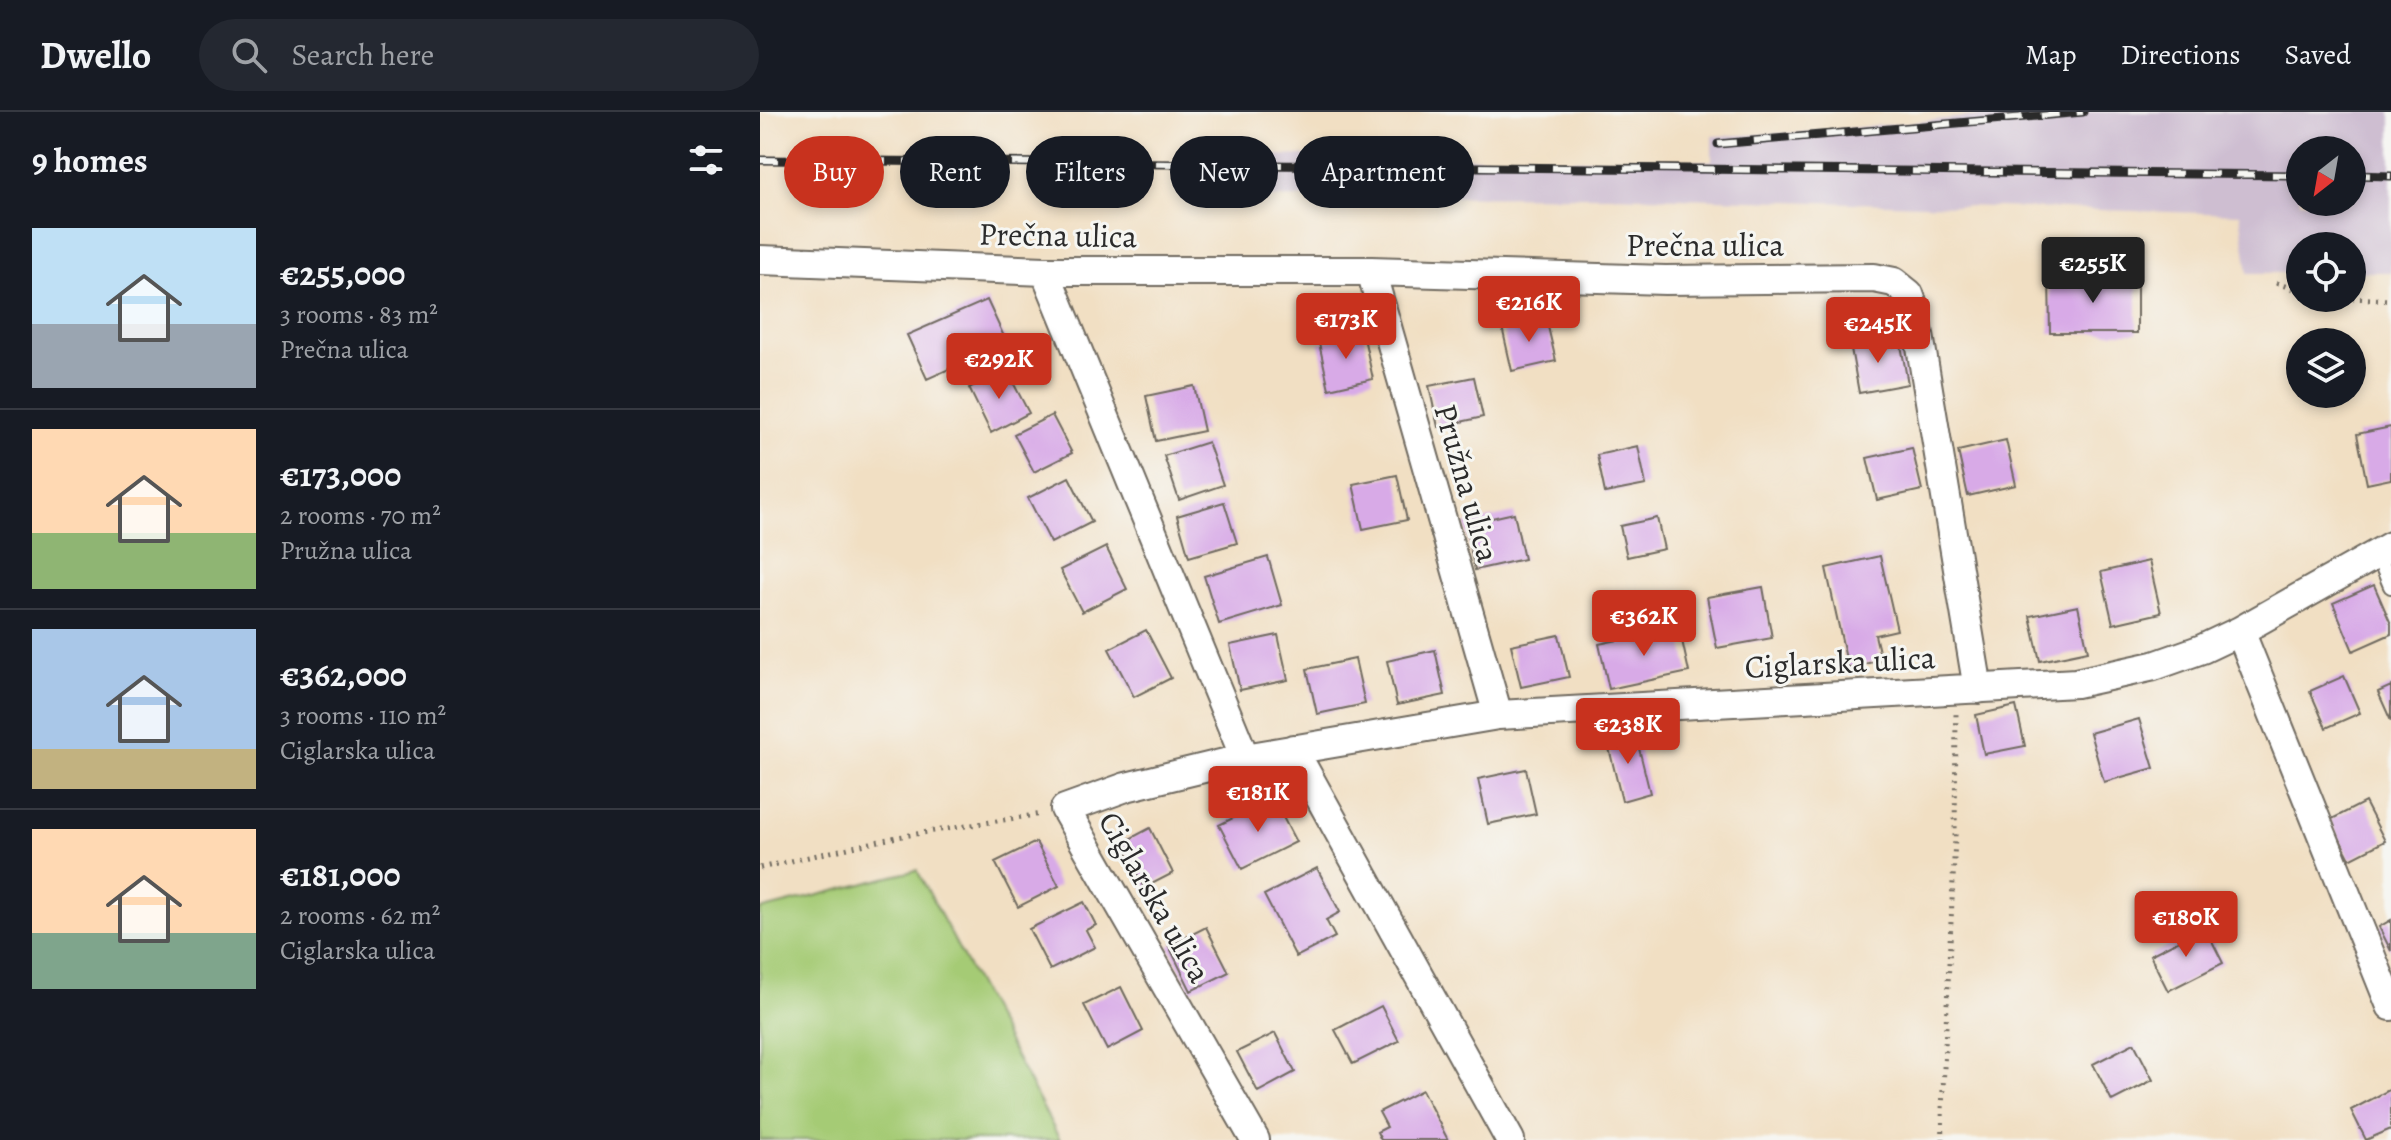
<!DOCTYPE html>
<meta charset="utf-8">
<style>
:root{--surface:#171b24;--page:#242831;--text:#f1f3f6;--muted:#9ea1a6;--line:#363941;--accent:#c8321e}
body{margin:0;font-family:Alegreya,serif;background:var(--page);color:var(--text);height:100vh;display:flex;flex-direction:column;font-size:30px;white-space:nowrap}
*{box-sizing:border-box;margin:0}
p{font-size:26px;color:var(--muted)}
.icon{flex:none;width:44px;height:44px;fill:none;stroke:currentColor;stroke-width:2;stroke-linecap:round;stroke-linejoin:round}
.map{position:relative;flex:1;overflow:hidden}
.sheet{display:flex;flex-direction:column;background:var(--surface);width:760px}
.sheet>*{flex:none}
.hud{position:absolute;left:24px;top:24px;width:760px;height:72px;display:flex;gap:16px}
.needle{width:52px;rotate:211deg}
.controls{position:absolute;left:1526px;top:24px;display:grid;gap:16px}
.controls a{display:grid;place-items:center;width:80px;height:80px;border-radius:50%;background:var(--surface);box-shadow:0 4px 12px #0003;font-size:40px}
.price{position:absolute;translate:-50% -68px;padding:0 18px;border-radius:8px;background:var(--accent);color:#fff;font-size:26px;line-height:52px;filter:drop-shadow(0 2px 4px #0008)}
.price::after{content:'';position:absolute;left:50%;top:48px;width:24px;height:18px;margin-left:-12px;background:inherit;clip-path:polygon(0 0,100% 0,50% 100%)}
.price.active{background:#222;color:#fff}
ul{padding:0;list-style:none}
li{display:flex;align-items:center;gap:24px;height:200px;padding:0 32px}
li+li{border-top:2px solid var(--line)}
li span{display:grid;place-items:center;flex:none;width:224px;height:160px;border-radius:0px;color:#555}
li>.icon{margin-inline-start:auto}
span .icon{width:96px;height:96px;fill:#fffc;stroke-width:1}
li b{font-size:34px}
h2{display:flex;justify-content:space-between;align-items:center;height:96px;padding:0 32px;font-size:34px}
.chip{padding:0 28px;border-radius:36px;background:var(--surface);box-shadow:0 4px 12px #0003;font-size:28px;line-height:72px}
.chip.active{background:var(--accent);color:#fff}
header{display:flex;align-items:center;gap:48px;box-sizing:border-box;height:112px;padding:0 40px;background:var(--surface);border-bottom:2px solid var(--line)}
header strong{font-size:38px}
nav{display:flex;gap:44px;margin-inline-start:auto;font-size:28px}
.search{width:560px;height:72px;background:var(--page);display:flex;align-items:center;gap:20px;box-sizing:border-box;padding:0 28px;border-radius:44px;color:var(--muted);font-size:30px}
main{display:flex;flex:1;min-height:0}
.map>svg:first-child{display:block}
.industrial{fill:#cebed1;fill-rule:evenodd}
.green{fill:#a5cb75;stroke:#687b50;stroke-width:2}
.building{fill:#d8aae7}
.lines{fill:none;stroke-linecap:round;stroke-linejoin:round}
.service-casing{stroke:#706a60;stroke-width:18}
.minor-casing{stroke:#706a60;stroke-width:32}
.path{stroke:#706a60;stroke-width:5;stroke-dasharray:2 6;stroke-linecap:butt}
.service{stroke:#fff;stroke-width:14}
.minor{stroke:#fff;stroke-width:28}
.rail-casing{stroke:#2b2b2b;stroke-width:9}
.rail{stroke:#f6f6f2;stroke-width:6;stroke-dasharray:18;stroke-linecap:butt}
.labels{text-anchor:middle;stroke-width:6;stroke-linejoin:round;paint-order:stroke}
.street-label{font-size:32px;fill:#2b2b2b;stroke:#f6f6f2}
</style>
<header>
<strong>Dwello</strong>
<div class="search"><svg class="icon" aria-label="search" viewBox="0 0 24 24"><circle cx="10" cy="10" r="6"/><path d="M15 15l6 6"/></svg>Search here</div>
<nav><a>Map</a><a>Directions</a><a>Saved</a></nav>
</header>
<main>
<section class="sheet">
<h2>9 homes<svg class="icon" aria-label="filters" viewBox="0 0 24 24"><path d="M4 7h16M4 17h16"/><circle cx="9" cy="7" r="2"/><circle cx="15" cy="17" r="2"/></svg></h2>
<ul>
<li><span style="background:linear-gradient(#bfe0f5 60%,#9aa5b1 0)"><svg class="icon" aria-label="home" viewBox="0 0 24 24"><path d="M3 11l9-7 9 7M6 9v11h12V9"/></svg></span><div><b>€255,000</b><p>3 rooms · 83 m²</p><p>Prečna ulica</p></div></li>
<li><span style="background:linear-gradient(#ffd9b3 65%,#8fb573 0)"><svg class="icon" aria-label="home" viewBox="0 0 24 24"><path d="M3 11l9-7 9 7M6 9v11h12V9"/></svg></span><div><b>€173,000</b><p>2 rooms · 70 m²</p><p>Pružna ulica</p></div></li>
<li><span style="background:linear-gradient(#a9c7e8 75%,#c2b280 0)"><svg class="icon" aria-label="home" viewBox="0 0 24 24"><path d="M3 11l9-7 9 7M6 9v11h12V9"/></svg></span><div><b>€362,000</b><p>3 rooms · 110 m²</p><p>Ciglarska ulica</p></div></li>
<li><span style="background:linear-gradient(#ffd9b3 65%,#7fa58c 0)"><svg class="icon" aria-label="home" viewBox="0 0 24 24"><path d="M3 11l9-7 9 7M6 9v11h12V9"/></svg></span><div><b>€181,000</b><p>2 rooms · 62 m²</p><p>Ciglarska ulica</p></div></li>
</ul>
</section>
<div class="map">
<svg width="1631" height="1028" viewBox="0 0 1631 1028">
<rect width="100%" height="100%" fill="#f6f6f2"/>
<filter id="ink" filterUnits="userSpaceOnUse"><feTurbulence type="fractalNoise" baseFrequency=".0125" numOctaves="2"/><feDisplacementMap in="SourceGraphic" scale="16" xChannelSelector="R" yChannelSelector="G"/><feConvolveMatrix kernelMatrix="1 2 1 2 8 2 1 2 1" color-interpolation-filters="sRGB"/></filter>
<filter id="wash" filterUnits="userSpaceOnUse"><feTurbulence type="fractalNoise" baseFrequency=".006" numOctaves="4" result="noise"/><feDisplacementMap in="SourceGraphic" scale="32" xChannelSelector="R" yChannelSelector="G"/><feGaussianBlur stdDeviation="1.8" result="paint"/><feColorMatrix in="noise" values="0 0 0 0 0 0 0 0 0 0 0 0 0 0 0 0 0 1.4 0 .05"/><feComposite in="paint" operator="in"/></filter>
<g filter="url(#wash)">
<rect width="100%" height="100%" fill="#f1dfc3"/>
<!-- industrial -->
<path class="industrial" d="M 1259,0 L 1631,0 L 1631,160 L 1592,160 L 1592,134 L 1540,134 L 1540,161 L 1488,161 L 1480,102 L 850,84 L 428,86 L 429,42 L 952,49 L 952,24 L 1039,21 ZM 1540,38 L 1592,38 L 1592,90 L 1540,90 Z"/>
<!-- green -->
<path class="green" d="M 157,758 L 300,1028 L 0,1028 L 0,798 Z"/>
<g id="blocks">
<!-- building -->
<path class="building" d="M 1289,165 L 1377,165 L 1377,221 L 1290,221 Z
M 227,188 L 247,231 L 167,267 L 147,223 Z
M 786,206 L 796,249 L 752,259 L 742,215 Z
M 603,221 L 613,267 L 569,277 L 559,231 Z
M 1123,225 L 1125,236 L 1141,233 L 1148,272 L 1099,281 L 1090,231 Z
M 246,257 L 269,301 L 231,321 L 209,276 Z
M 714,265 L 723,305 L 678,315 L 669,274 Z
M 434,274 L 444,319 L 396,329 L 386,284 Z
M 292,303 L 312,341 L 274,360 L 254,322 Z
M 1631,315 L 1631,367 L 1607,372 L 1597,322 Z
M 1246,328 L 1256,373 L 1208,384 L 1198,339 Z
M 448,330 L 463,373 L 419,388 L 404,344 Z
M 878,334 L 886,373 L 845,381 L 837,343 Z
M 1152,336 L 1162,378 L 1117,388 L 1107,346 Z
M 637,363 L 647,408 L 603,417 L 593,372 Z
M 309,365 L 332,410 L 291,431 L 268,386 Z
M 464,390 L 477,431 L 429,445 L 417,404 Z
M 754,401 L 764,447 L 715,458 L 705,412 Z
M 897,406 L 904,437 L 867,445 L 860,414 Z
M 346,435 L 367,477 L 322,500 L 300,458 Z
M 1120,444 L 1137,518 L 1115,523 L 1121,548 L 1088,556 L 1066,456 Z
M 508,445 L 522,493 L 459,512 L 444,464 Z
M 1389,449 L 1401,501 L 1353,512 L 1341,460 Z
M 1614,473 L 1631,512 L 1631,522 L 1593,539 L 1573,491 Z
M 1003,475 L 1012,526 L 957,536 L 947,485 Z
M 1318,494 L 1328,539 L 1280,549 L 1270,504 Z
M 919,515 L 929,560 L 849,577 L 839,532 Z
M 386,518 L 411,566 L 374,585 L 349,537 Z
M 518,523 L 528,568 L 480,578 L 470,533 Z
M 799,523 L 809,565 L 761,575 L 751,533 Z
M 675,538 L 685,583 L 637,593 L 627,549 Z
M 595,547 L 605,592 L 557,602 L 547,557 Z
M 1584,564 L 1600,601 L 1566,616 L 1550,579 Z
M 1631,574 L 1631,609 L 1618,580 Z
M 1256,594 L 1265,634 L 1224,642 L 1216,603 Z
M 1379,607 L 1394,656 L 1344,670 L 1330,621 Z
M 875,620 L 890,681 L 862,689 L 847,628 Z
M 766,657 L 776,702 L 728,712 L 718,667 Z
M 513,686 L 536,730 L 482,757 L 459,713 Z
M 1605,690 L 1625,729 L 1590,747 L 1570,708 Z
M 390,716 L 413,761 L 384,776 L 362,731 Z
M 276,730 L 299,774 L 258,795 L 235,750 Z
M 557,756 L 580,800 L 566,808 L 575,825 L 536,845 L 504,783 Z
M 324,790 L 336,813 L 326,818 L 335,835 L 290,858 L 269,817 Z
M 1631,808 L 1631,839 L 1619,815 Z
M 446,815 L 469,860 L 431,879 L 409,834 Z
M 1445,815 L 1463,851 L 1408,879 L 1390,843 Z
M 361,875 L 383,919 L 347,938 L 324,893 Z
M 621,894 L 639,929 L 593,952 L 575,918 Z
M 515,921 L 535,960 L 498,980 L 477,940 Z
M 1374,931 L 1393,968 L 1352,989 L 1333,952 Z
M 1631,977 L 1631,1017 L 1606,1028 L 1591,998 Z
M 662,978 L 688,1028 L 621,1028 L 617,1020 L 627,1015 L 619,1000 Z"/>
</g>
</g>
<g filter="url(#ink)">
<use href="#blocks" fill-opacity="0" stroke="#706a60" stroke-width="2"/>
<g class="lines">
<defs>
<path id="service" d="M 1618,443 L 1631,474"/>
<path id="minor" d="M 0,148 L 285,159 L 611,159 L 905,168 L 1114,166 L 1134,170 L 1149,182 L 1155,199 L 1218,577
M 285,159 L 485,646
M 611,159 L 738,603
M 1480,519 L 1631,894
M 533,637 L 750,1028
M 495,1028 L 305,697 L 366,675 L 485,646 L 738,603 L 1316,571 L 1394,554 L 1442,537 L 1480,519 L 1631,434"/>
</defs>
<!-- service casing -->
<use href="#service" class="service-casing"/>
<!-- minor casing -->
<use href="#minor" class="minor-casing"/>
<!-- path -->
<path class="path" d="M 1516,171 L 1540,179
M 1592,186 L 1631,188
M 0,756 L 137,725 L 281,702
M 1183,1028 L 1182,998 L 1195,726 L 1196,601"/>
<!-- service -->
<use href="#service" class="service"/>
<!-- minor -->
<use href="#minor" class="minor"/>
<defs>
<path id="rail" d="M 958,32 L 1323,0
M 0,48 L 1540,63
M 1592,63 L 1631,64"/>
</defs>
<!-- rail casing -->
<use href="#rail" class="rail-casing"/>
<!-- rail -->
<use href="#rail" class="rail"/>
</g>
</g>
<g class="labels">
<!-- street labels -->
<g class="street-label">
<text transform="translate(298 123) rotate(1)" y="11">Prečna ulica</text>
<text x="945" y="144">Prečna ulica</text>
<text transform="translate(707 371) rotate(74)" y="11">Pružna ulica</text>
<text transform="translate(1080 550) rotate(-3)" y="11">Ciglarska ulica</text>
<text transform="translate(395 785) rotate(60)" y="11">Ciglarska ulica</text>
</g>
</g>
</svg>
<div class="controls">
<a><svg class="needle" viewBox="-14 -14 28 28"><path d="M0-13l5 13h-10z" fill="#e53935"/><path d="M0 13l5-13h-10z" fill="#9ea1a6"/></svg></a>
<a><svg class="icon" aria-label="locate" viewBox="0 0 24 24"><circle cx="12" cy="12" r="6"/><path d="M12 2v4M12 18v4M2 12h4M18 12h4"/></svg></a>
<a><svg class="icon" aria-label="layers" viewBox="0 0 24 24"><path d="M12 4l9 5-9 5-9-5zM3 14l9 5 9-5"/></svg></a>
</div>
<b class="price active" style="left:1333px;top:193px">€255K</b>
<b class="price" style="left:769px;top:232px">€216K</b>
<b class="price" style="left:586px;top:249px">€173K</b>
<b class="price" style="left:1118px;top:253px">€245K</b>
<b class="price" style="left:239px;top:289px">€292K</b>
<b class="price" style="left:884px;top:546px">€362K</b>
<b class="price" style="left:868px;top:654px">€238K</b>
<b class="price" style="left:498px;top:722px">€181K</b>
<b class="price" style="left:1426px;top:847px">€180K</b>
<div class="hud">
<a class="chip active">Buy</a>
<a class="chip">Rent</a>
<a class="chip">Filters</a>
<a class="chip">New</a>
<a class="chip">Apartment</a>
</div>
</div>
</main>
